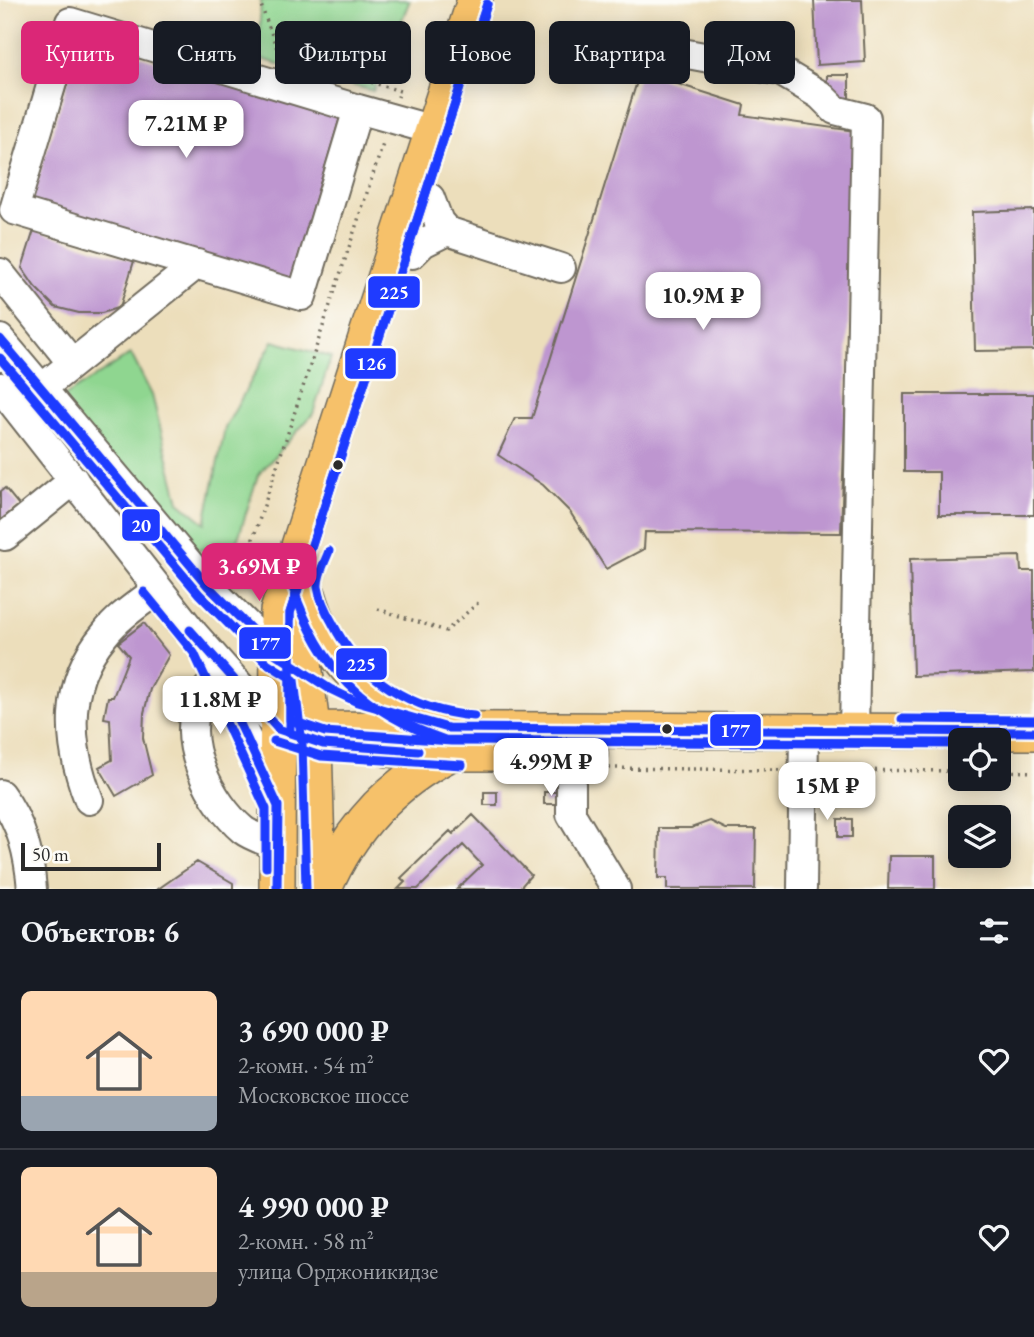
<!DOCTYPE html>
<html lang="ru">
<meta charset="utf-8">
<style>
:root{--surface:#171b24;--page:#242831;--text:#f1f3f6;--muted:#9ea1a6;--line:#363941;--accent:#db2777}
body{margin:0;font-family:"EB Garamond",serif;background:var(--page);color:var(--text);height:100vh;display:flex;flex-direction:column;font-size:26px;white-space:nowrap}
*{box-sizing:border-box;margin:0}
p{font-size:23px;color:var(--muted)}
.icon{flex:none;width:38px;height:38px;fill:none;stroke:currentColor;stroke-width:2;stroke-linecap:round;stroke-linejoin:round}
.map{position:relative;height:889px;overflow:hidden}
.details{display:flex;flex-direction:column;background:var(--surface);flex:1}
.details>*{flex:none}
.top-card{position:absolute;left:21px;top:21px;width:992px;height:63px;display:flex;gap:14px}
.controls{position:absolute;left:948px;top:728px;display:grid;gap:14px}
.controls a{display:grid;place-items:center;width:63px;height:63px;border-radius:10px;background:var(--surface);box-shadow:0 4px 18px #0003;font-size:35px}
.scale{position:absolute;left:21px;bottom:18px;width:140px;box-sizing:border-box;padding-left:7px;border:4px solid #2b2b2b;border-top:0;font-size:19px;line-height:24px;white-space:nowrap;color:#2b2b2b;-webkit-text-stroke:5px #fdfcf7;paint-order:stroke}
.price{position:absolute;translate:-50% -60px;padding:0 16px;border-radius:14px;background:#fff;color:#222;font-size:23px;line-height:46px;filter:drop-shadow(0 2px 4px #0008)}
.price::after{content:'';position:absolute;left:50%;top:42px;width:21px;height:16px;margin-left:-10px;background:inherit;clip-path:polygon(0 0,100% 0,50% 100%)}
.price.on{background:var(--accent);color:#fff}
ul{padding:0;list-style:none}
li{display:flex;align-items:center;gap:21px;height:175px;padding:0 21px}
li+li{border-top:2px solid var(--line)}
li span{display:grid;place-items:center;flex:none;width:196px;height:140px;border-radius:10px;color:#555}
li>.icon{margin-inline-start:auto}
span .icon{width:84px;height:84px;fill:#fffc;stroke-width:1}
li b{font-size:30px}
h2{display:flex;justify-content:space-between;align-items:center;height:84px;padding:0 21px;font-size:30px}
.pill{padding:0 24px;border-radius:10px;background:var(--surface);box-shadow:0 4px 18px #0003;font-size:24px;line-height:63px}
.pill.on{background:var(--accent);color:#fff}
.map>svg:first-child{display:block}
.green{fill:#8fd690;stroke:#5d805e;stroke-width:2}
.building{fill:#be96d0}
.lines{fill:none;stroke-linecap:round;stroke-linejoin:round}
.minor-casing{stroke:#6f6a5d;stroke-width:32}
.major-casing{stroke:#6f6a5d;stroke-width:38}
.path{stroke:#6f6a5d;stroke-width:3.5;stroke-dasharray:2 5;stroke-linecap:butt}
.minor{stroke:#fff;stroke-width:28}
.major{stroke:#f6c16b;stroke-width:35}
.bus-1-casing{stroke:#fdfcf7;stroke-width:14}
.bus-2-casing{stroke:#fdfcf7;stroke-width:14}
.bus-3-casing{stroke:#fdfcf7;stroke-width:14}
.bus-4-casing{stroke:#fdfcf7;stroke-width:14}
.bus-1{stroke:#1f3bff;stroke-width:9}
.bus-2{stroke:#1f3bff;stroke-width:9}
.bus-3{stroke:#1f3bff;stroke-width:9}
.bus-4{stroke:#1f3bff;stroke-width:9}
.bus-dot{fill:#2b2b2b;stroke:#fdfcf7;stroke-width:2.5}
.line-badge{stroke:#fdfcf7;stroke-width:2.5}
.badge-label{font-size:19px;text-anchor:middle;font-weight:bold;fill:#fff}
</style>
<div class="map">
<svg width="1034" height="889" viewBox="0 0 1034 889">
<rect width="100%" height="100%" fill="#fdfcf7"/>
<filter id="ink" filterUnits="userSpaceOnUse"><feTurbulence type="fractalNoise" baseFrequency=".0143" numOctaves="2"/><feDisplacementMap in="SourceGraphic" scale="14" xChannelSelector="R" yChannelSelector="G"/><feConvolveMatrix kernelMatrix="1 2 1 2 8 2 1 2 1" color-interpolation-filters="sRGB"/></filter>
<filter id="wash" filterUnits="userSpaceOnUse"><feTurbulence type="fractalNoise" baseFrequency=".00686" numOctaves="4" result="noise"/><feDisplacementMap in="SourceGraphic" scale="28" xChannelSelector="R" yChannelSelector="G"/><feGaussianBlur stdDeviation="1.57" result="paint"/><feColorMatrix in="noise" values="0 0 0 0 0 0 0 0 0 0 0 0 0 0 0 0 0 1.4 0 .05"/><feComposite in="paint" operator="in"/></filter>
<g filter="url(#wash)">
<rect width="100%" height="100%" fill="#ecdebb"/>
<!-- green -->
<path class="green" d="M 261,0 L 410,0 L 373,91 L 258,58 Z
M 273,341 L 331,357 L 313,414 L 258,475 L 237,542 L 174,556 L 54,403 L 131,354 L 152,395 L 179,502 L 205,523 L 225,428 Z"/>
<g id="blocks">
<!-- building -->
<path class="building" d="M 814,0 L 862,0 L 865,62 L 817,65 Z
M 81,38 L 340,117 L 291,282 L 31,202 Z
M 640,72 L 744,105 L 742,115 L 855,131 L 841,533 L 645,532 L 644,549 L 606,569 L 570,512 L 543,485 L 498,455 L 515,418 L 532,418 Z
M 827,75 L 849,75 L 849,98 L 827,98 Z
M 1034,210 L 1034,350 L 975,351 L 972,212 Z
M 34,230 L 134,261 L 120,307 L 102,313 L 79,313 L 55,307 L 35,287 L 22,268 Z
M 904,394 L 1034,394 L 1034,515 L 939,515 L 939,472 L 904,472 Z
M 5,488 L 19,505 L 0,521 L 0,492 Z
M 1020,556 L 1021,571 L 1034,571 L 1034,672 L 913,676 L 910,559 Z
M 144,623 L 169,655 L 150,689 L 144,713 L 143,738 L 152,775 L 116,796 L 99,767 L 112,760 L 110,719 L 104,718 L 108,697 L 113,697 L 129,656 L 118,643 Z
M 484,792 L 497,792 L 497,805 L 484,805 Z
M 544,792 L 557,792 L 558,804 L 544,804 Z
M 473,815 L 531,875 L 519,889 L 457,889 L 482,865 L 463,845 L 418,889 L 398,889 L 405,882 L 401,878 L 450,831 L 453,834 Z
M 838,819 L 852,819 L 852,837 L 838,837 Z
M 710,821 L 726,829 L 756,829 L 755,889 L 667,889 L 667,878 L 658,878 L 659,828 L 691,828 Z
M 889,856 L 935,856 L 935,889 L 888,889 Z
M 197,862 L 233,883 L 233,889 L 158,889 Z"/>
</g>
</g>
<g filter="url(#ink)">
<use href="#blocks" fill-opacity="0" stroke="#6f6a5d" stroke-width="2"/>
<g class="lines">
<defs>
<path id="minor" d="M 633,44 L 780,71 L 820,95 L 835,110 L 866,118 L 854,731
M 358,109 L 70,22 L 14,210 L 302,296 L 358,109 L 433,130
M 430,198 L 439,222 L 447,231 L 561,268
M 412,254 L 423,243 L 447,231
M 0,273 L 72,363
M 0,339 L 208,586 L 276,654
M 0,387 L 193,633 L 278,729
M 27,400 L 197,264
M 5,536 L 74,480
M 218,676 C 212,684 203,693 199,702 C 180,743 211,803 243,830 C 252,837 267,841 278,846
M 219,678 L 275,800
M 571,753 L 571,814 L 616,889
M 0,794 C 22,823 29,854 32,889
M 89,800 C 67,744 63,683 105,634 C 119,616 140,603 158,589
M 802,889 L 804,731"/>
<path id="major" d="M 308,594 C 325,654 370,705 431,723
M 304,596 L 301,640 L 314,742 L 318,889
M 289,729 L 1034,732
M 387,749 L 451,753 L 590,753
M 277,889 L 278,611 L 475,0
M 324,889 C 350,828 392,783 451,753"/>
</defs>
<!-- minor casing -->
<use href="#minor" class="minor-casing"/>
<!-- major casing -->
<use href="#major" class="major-casing"/>
<!-- path -->
<path class="path" d="M 259,0 L 279,54 L 400,91 L 398,97
M 265,565 L 253,539 L 384,141
M 378,609 L 446,631 L 479,602
M 609,768 L 780,770
M 826,770 L 961,771
M 999,771 L 1034,772"/>
<!-- minor -->
<use href="#minor" class="minor"/>
<!-- major -->
<use href="#major" class="major"/>
<defs>
<path id="bus-1" d="M 0,339 L 208,586 L 276,654 L 330,689 L 357,702 L 448,728 L 1034,732
M 190,630 L 278,729 L 323,744 L 418,751
M 222,685 L 278,806 L 277,889"/>
<path id="bus-2" d="M 293,588 C 321,670 363,712 445,740 L 961,744
M 290,729 L 290,613 L 487,4
M 274,741 L 321,756 L 462,765"/>
<path id="bus-3" d="M 487,4 L 290,613 L 290,720 L 325,732 L 451,741 L 961,743
M 329,551 C 325,562 317,575 318,587 C 320,599 326,612 332,622 C 360,679 412,711 474,716
M 902,719 L 1034,720"/>
<path id="bus-4" d="M 0,358 L 199,594 L 267,663 L 294,680 L 302,743 L 306,889
M 144,592 L 194,653 L 266,809 L 266,867"/>
</defs>
<!-- bus-1 casing -->
<use href="#bus-1" class="bus-1-casing"/>
<!-- bus-2 casing -->
<use href="#bus-2" class="bus-2-casing"/>
<!-- bus-3 casing -->
<use href="#bus-3" class="bus-3-casing"/>
<!-- bus-4 casing -->
<use href="#bus-4" class="bus-4-casing"/>
<!-- bus-1 -->
<use href="#bus-1" class="bus-1"/>
<!-- bus-2 -->
<use href="#bus-2" class="bus-2"/>
<!-- bus-3 -->
<use href="#bus-3" class="bus-3"/>
<!-- bus-4 -->
<use href="#bus-4" class="bus-4"/>
</g>
</g>
<!-- markers -->
<g class="bus-dot">
<circle cx="338" cy="465" r="6"/>
<circle cx="667" cy="729" r="6"/>
</g>
<g class="line-badge">
<rect x="367" y="275" width="54" height="34" rx="7" fill="#1f3bff"/>
<rect x="344" y="347" width="53" height="33" rx="7" fill="#1f3bff"/>
<rect x="121" y="508" width="40" height="34" rx="7" fill="#1f3bff"/>
<rect x="238" y="626" width="54" height="34" rx="7" fill="#1f3bff"/>
<rect x="335" y="647" width="53" height="34" rx="7" fill="#1f3bff"/>
<rect x="709" y="713" width="53" height="34" rx="7" fill="#1f3bff"/>
</g>
<g class="badge-label">
<text x="394" y="299">225</text>
<text x="371" y="370">126</text>
<text x="141" y="532">20</text>
<text x="265" y="650">177</text>
<text x="361" y="671">225</text>
<text x="735" y="737">177</text>
</g>
</svg>
<div class="controls">
<a><svg class="icon" aria-label="locate" viewBox="0 0 24 24"><circle cx="12" cy="12" r="6"/><path d="M12 2v4M12 18v4M2 12h4M18 12h4"/></svg></a>
<a><svg class="icon" aria-label="layers" viewBox="0 0 24 24"><path d="M12 4l9 5-9 5-9-5zM3 14l9 5 9-5"/></svg></a>
</div>
<div class="scale">50 m</div>
<b class="price" style="left:186px;top:160px">7.21M ₽</b>
<b class="price" style="left:703px;top:332px">10.9M ₽</b>
<b class="price on" style="left:259px;top:603px">3.69M ₽</b>
<b class="price" style="left:220px;top:736px">11.8M ₽</b>
<b class="price" style="left:551px;top:798px">4.99M ₽</b>
<b class="price" style="left:827px;top:822px">15M ₽</b>
<div class="top-card">
<a class="pill on">Купить</a>
<a class="pill">Снять</a>
<a class="pill">Фильтры</a>
<a class="pill">Новое</a>
<a class="pill">Квартира</a>
<a class="pill">Дом</a>
</div>
</div>
<section class="details">
<h2>Объектов: 6<svg class="icon" aria-label="filters" viewBox="0 0 24 24"><path d="M4 7h16M4 17h16"/><circle cx="9" cy="7" r="2"/><circle cx="15" cy="17" r="2"/></svg></h2>
<ul>
<li><span style="background:linear-gradient(#ffd9b3 75%,#9aa5b1 0)"><svg class="icon" aria-label="home" viewBox="0 0 24 24"><path d="M3 11l9-7 9 7M6 9v11h12V9"/></svg></span><div><b>3 690 000 ₽</b><p>2-комн. · 54 m²</p><p>Московское шоссе</p></div><svg class="icon" aria-label="heart" viewBox="0 0 24 24"><path d="M12 20l-8-8c-3-5 5-10 8-4 3-6 11-1 8 4z"/></svg></li>
<li><span style="background:linear-gradient(#ffd9b3 75%,#b9a48a 0)"><svg class="icon" aria-label="home" viewBox="0 0 24 24"><path d="M3 11l9-7 9 7M6 9v11h12V9"/></svg></span><div><b>4 990 000 ₽</b><p>2-комн. · 58 m²</p><p>улица Орджоникидзе</p></div><svg class="icon" aria-label="heart" viewBox="0 0 24 24"><path d="M12 20l-8-8c-3-5 5-10 8-4 3-6 11-1 8 4z"/></svg></li>
</ul>
</section>
